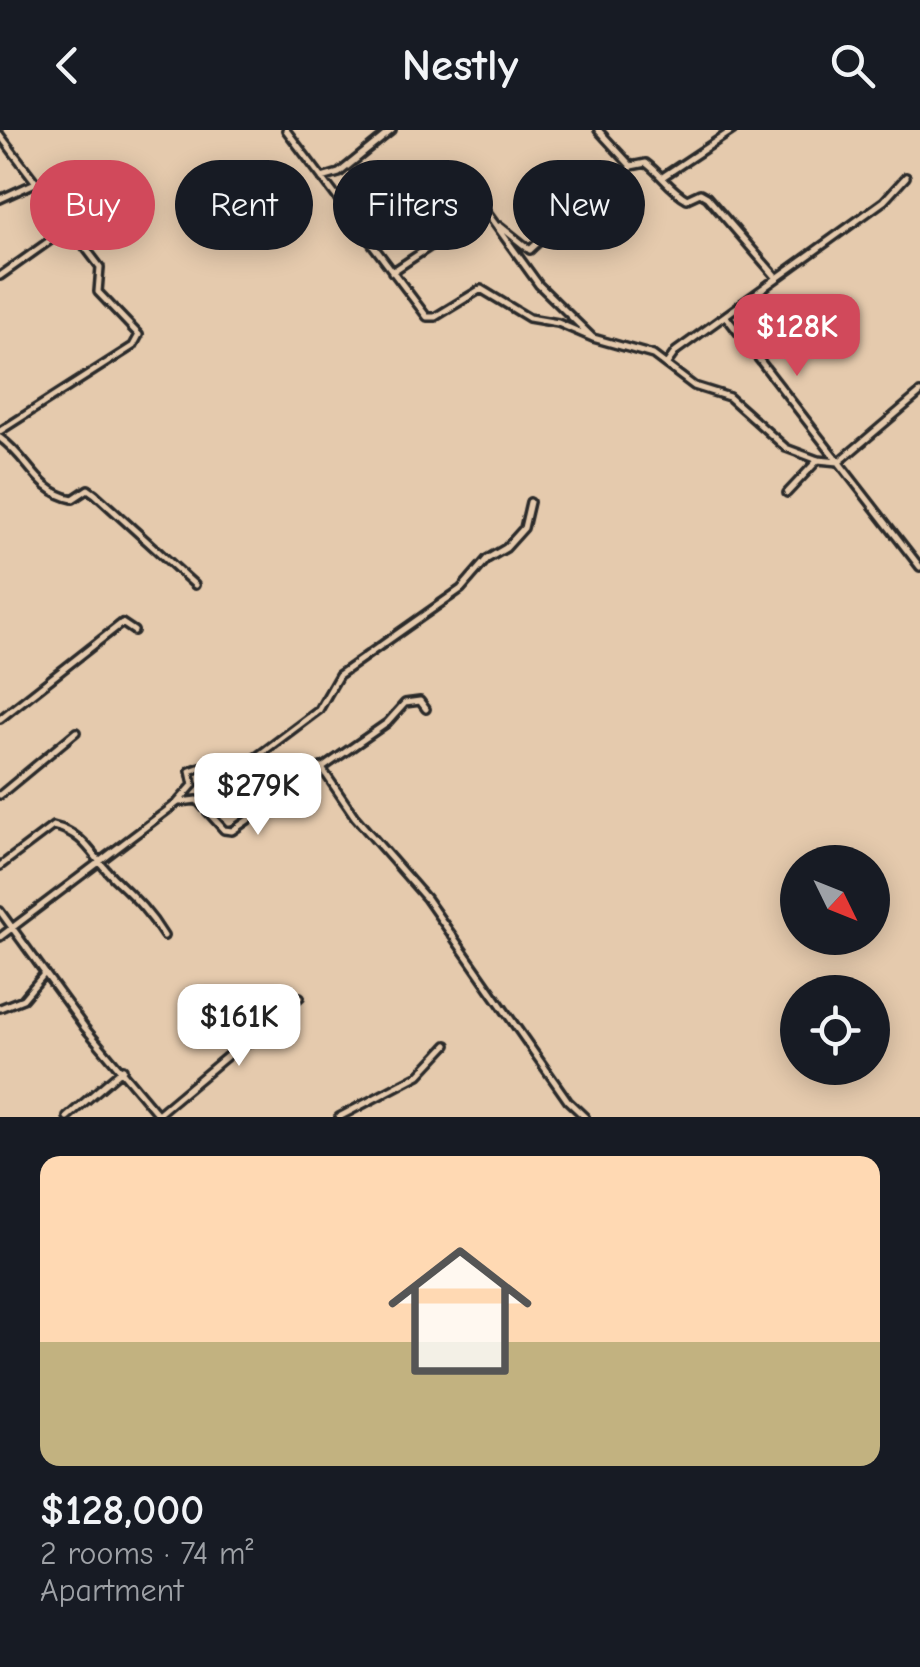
<!DOCTYPE html>
<meta charset="utf-8">
<style>
:root{--surface:#171b24;--page:#20242c;--text:#f1f3f6;--muted:#9ea1a6;--line:#363941;--accent:#d1495b}
body{margin:0;font-family:"Comic Neue",sans-serif;background:var(--page);color:var(--text);height:100vh;display:flex;flex-direction:column;font-size:38px;white-space:nowrap}
*{box-sizing:border-box;margin:0}
p{font-size:32px;color:var(--muted)}
.icon{flex:none;width:55px;height:55px;fill:none;stroke:currentColor;stroke-width:2;stroke-linecap:round;stroke-linejoin:round}
.map{position:relative;height:987px;overflow:hidden}
.panel{display:flex;flex-direction:column;background:var(--surface);flex:1}
.panel>*{flex:none}
.guide{position:absolute;left:30px;top:30px;width:860px;height:90px;display:flex;gap:20px}
.needle{width:65px;rotate:133deg}
.tools{position:absolute;left:780px;top:715px;display:grid;gap:20px}
.tools a{display:grid;place-items:center;width:110px;height:110px;border-radius:50%;background:var(--surface);box-shadow:0 5px 25px #0003;font-size:50px}
.price{position:absolute;translate:-50% -85px;padding:0 22px;border-radius:20px;background:#fff;color:#222;font-size:32px;line-height:65px;filter:drop-shadow(0 2px 5px #0008)}
.price::after{content:'';position:absolute;left:50%;top:60px;width:30px;height:22px;margin-left:-15px;background:inherit;clip-path:polygon(0 0,100% 0,50% 100%)}
.price.current{background:var(--accent);color:#fff}
ul{padding:0;list-style:none}
li{display:grid;align-content:center;gap:20px;height:530px;padding:0 40px}
li+li{border-top:2px solid var(--line)}
li span{display:grid;place-items:center;height:310px;border-radius:20px;color:#555}
li>.icon{margin-inline-start:auto}
span .icon{width:180px;height:180px;fill:#fffc;stroke-width:1}
li b{font-size:42px}
.pill{padding:0 35px;border-radius:45px;background:var(--surface);box-shadow:0 5px 25px #0003;font-size:35px;line-height:90px}
.pill.current{background:var(--accent);color:#fff}
header{display:flex;justify-content:space-between;align-items:center;height:130px;padding:0 40px;background:var(--surface);font-size:45px;font-weight:800}
.map>svg:first-child{display:block}
.lines{fill:none;stroke-linecap:round;stroke-linejoin:round}
.minor-casing{stroke:#2b2b2b;stroke-width:12}
.minor{stroke:#e5caad;stroke-width:5}
</style>
<header><svg class="icon" aria-label="back" viewBox="0 0 24 24"><path d="M15 5l-7 7 7 7"/></svg>Nestly<svg class="icon" aria-label="search" viewBox="0 0 24 24"><circle cx="10" cy="10" r="6"/><path d="M15 15l6 6"/></svg></header>
<div class="map">
<svg width="920" height="987" viewBox="0 0 920 987">
<rect width="100%" height="100%" fill="#e5caad"/>
<filter id="ink" filterUnits="userSpaceOnUse"><feTurbulence type="fractalNoise" baseFrequency=".01" numOctaves="2"/><feDisplacementMap in="SourceGraphic" scale="20" xChannelSelector="R" yChannelSelector="G"/><feConvolveMatrix kernelMatrix="1 2 1 2 8 2 1 2 1" color-interpolation-filters="sRGB"/></filter>
<g filter="url(#ink)">
<g class="lines">
<defs>
<path id="minor" d="M 286,0 L 427,187 L 435,187 L 481,159 L 529,188 L 558,193 L 593,208
M 598,0 L 631,36 L 646,33 C 662,45 670,60 687,69 L 700,63 L 707,67 L 777,148
M 0,5 L 100,137 L 98,162 L 139,205 L 133,216 L 0,301
M 664,46 L 733,0
M 322,48 L 339,43 L 392,0
M 0,69 L 33,54
M 500,96 L 530,120 C 561,89 608,70 631,36
M 392,142 L 485,80 L 539,155 L 593,208 L 653,225 L 694,256 L 729,267 L 786,318 L 818,330 L 839,332
M 0,146 L 69,97
M 727,188 L 920,437
M 666,235 L 676,221 L 884,71 L 906,47
M 0,308 C 28,327 37,362 73,369 L 88,359 L 95,364 L 195,455
M 839,332 L 920,263
M 787,363 L 818,330
M 0,589 L 122,493 L 134,501
M 321,637 L 355,687 L 426,768 L 568,971 L 585,987
M 0,665 L 76,602
M 180,672 L 197,670 L 224,700 L 232,701 L 387,593 L 405,573 L 420,571 L 426,579
M 0,736 L 53,696 C 88,704 93,730 118,752 C 136,769 150,783 164,806
M 0,781 L 85,898 L 160,987
M 0,807 L 177,673 L 193,655 L 190,641 L 201,637 L 217,641 L 251,631 L 319,580 L 339,545 L 461,459 L 487,429 L 506,418 L 524,398 L 530,372
M 0,878 L 23,869 L 45,843
M 158,984 L 232,922 L 252,911 L 270,886 L 281,883 L 300,867
M 67,987 L 123,939
M 339,987 L 419,945 L 447,915"/>
</defs>
<!-- minor casing -->
<use href="#minor" class="minor-casing"/>
<!-- minor -->
<use href="#minor" class="minor"/>
</g>
</g>
</svg>
<div class="tools">
<a><svg class="needle" viewBox="-14 -14 28 28"><path d="M0-13l5 13h-10z" fill="#e53935"/><path d="M0 13l5-13h-10z" fill="#9ea1a6"/></svg></a>
<a><svg class="icon" aria-label="locate" viewBox="0 0 24 24"><circle cx="12" cy="12" r="6"/><path d="M12 2v4M12 18v4M2 12h4M18 12h4"/></svg></a>
</div>
<b class="price current" style="left:797px;top:249px">$128K</b>
<b class="price" style="left:258px;top:708px">$279K</b>
<b class="price" style="left:239px;top:939px">$161K</b>
<div class="guide">
<a class="pill current">Buy</a>
<a class="pill">Rent</a>
<a class="pill">Filters</a>
<a class="pill">New</a>
</div>
</div>
<section class="panel">
<ul>
<li><span style="background:linear-gradient(#ffd9b3 60%,#c2b280 0)"><svg class="icon" aria-label="home" viewBox="0 0 24 24"><path d="M3 11l9-7 9 7M6 9v11h12V9"/></svg></span><div><b>$128,000</b><p>2 rooms · 74 m²</p><p>Apartment</p></div></li>
</ul>
</section>
